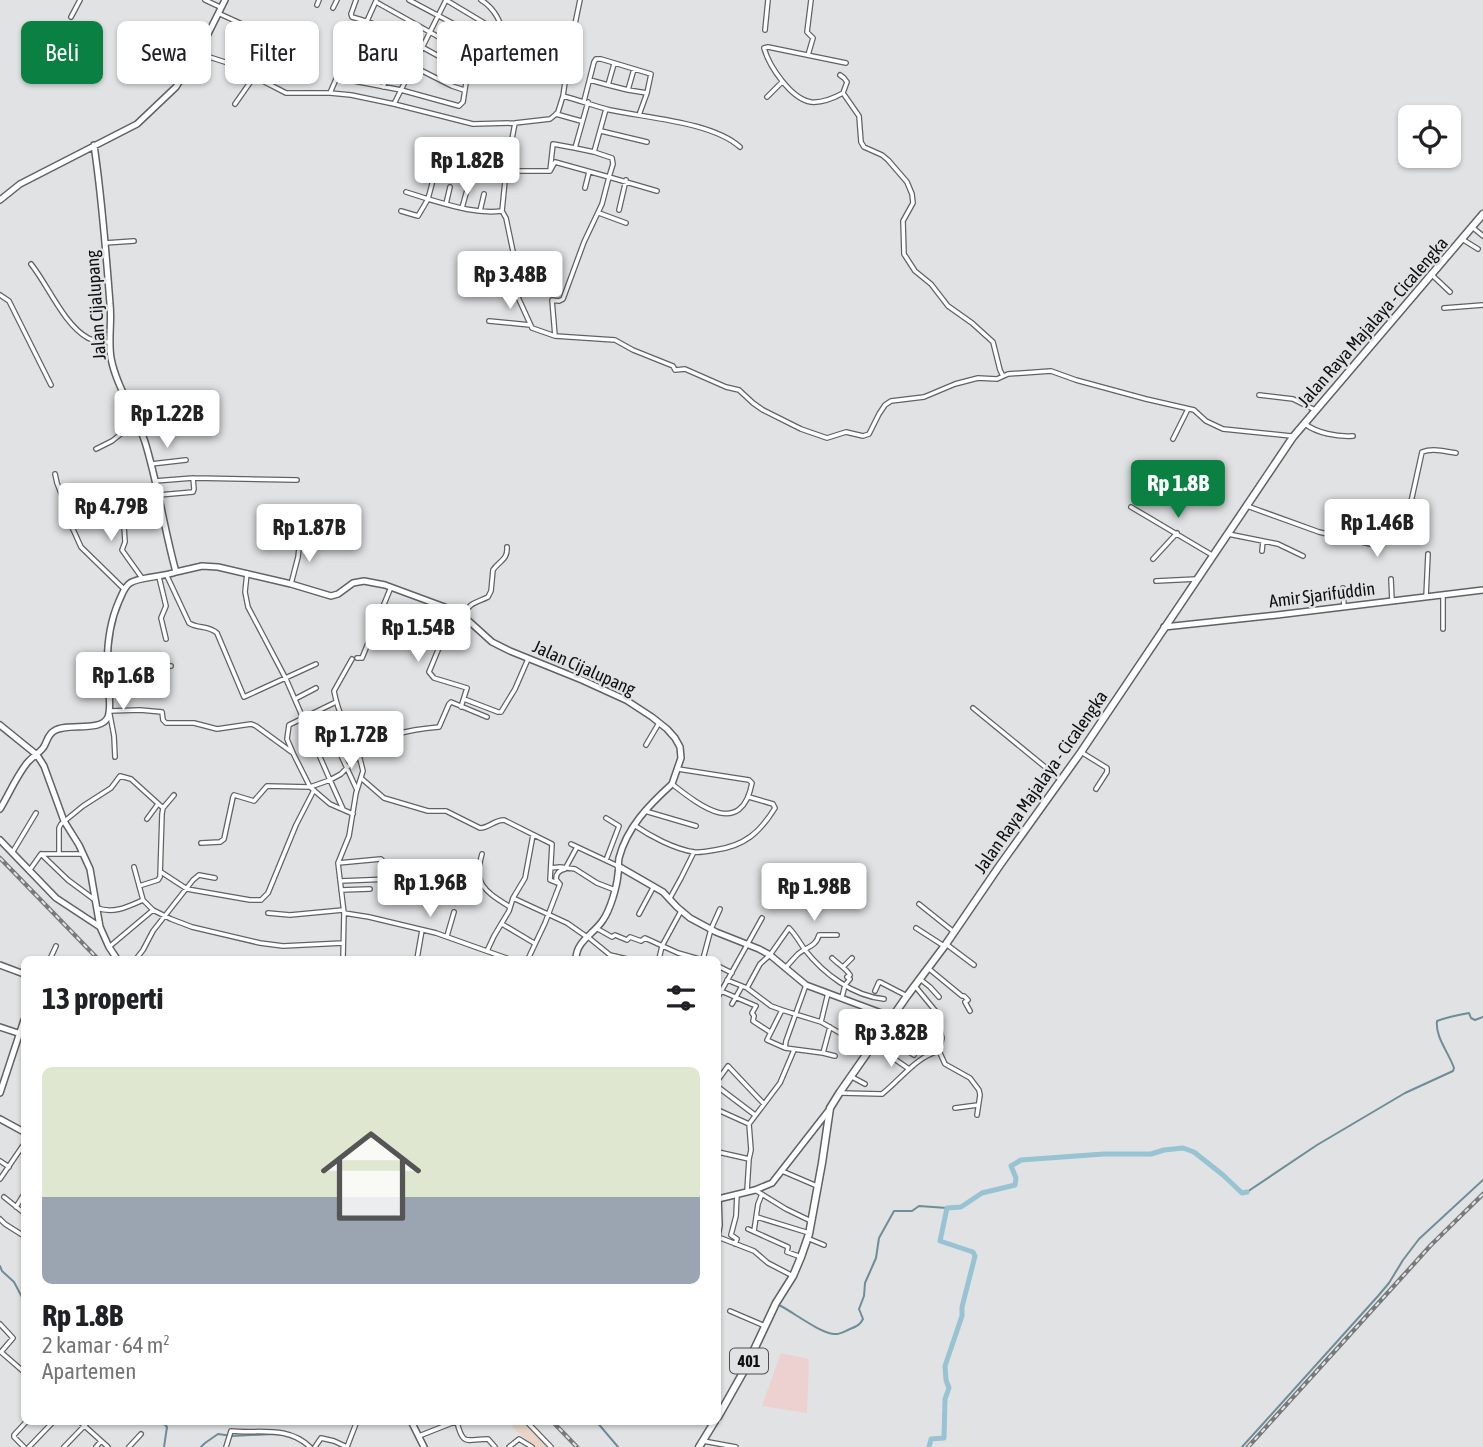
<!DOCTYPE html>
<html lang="id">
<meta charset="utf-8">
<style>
:root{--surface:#fff;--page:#f6f6f6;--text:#202124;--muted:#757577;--line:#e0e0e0;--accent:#0b8043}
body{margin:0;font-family:"Asap Condensed",sans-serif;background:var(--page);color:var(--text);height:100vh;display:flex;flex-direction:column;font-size:26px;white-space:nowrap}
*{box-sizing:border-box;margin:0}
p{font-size:23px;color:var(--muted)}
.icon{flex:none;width:38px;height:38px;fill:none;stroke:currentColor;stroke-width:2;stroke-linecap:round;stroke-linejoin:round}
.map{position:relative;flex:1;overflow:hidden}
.side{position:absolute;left:21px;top:956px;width:700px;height:469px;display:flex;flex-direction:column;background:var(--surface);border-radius:10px;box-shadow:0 2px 5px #0004}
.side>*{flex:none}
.guide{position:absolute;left:21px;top:21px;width:700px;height:63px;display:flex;gap:14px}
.tools{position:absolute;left:1398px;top:105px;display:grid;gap:14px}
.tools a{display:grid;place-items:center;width:63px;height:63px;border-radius:10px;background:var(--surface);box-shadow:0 2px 5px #0004;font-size:35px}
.price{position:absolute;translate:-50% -60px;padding:0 16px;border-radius:7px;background:#fff;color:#222;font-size:23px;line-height:46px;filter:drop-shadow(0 2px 4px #0008)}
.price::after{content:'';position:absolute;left:50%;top:42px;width:21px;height:16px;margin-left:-10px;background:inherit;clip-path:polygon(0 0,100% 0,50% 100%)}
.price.on{background:var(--accent);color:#fff}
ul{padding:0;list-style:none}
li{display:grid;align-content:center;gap:14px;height:371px;padding:0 21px}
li+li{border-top:2px solid var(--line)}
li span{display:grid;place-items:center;height:217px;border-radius:10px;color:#555}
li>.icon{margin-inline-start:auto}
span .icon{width:126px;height:126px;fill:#fffc;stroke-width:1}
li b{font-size:30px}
h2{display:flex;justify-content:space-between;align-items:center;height:84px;padding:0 21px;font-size:30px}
.chip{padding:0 24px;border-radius:10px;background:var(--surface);box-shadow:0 2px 5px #0004;font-size:24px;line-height:63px}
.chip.on{background:var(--accent);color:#fff}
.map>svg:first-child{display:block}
.commercial{fill:#e9d4c6}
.education{fill:#ecd1d0}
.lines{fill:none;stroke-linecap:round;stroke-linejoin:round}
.stream{stroke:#6e8d98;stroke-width:2}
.canal{stroke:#97c3d2;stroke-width:5}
.street-casing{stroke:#616263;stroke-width:6}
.secondary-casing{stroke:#616263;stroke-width:8}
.primary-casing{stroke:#616263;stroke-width:9}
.street{stroke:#fff;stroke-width:3.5}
.secondary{stroke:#fff;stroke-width:5}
.primary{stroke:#fff;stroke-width:6}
.rail-casing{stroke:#78797a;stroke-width:4.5}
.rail{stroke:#e1e2e4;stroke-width:2;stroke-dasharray:5;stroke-linecap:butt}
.labels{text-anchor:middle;stroke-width:5;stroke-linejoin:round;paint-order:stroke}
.shield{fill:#e1e2e4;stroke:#4e4f50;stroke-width:2}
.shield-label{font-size:16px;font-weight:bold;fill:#0f1010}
.street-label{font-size:18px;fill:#0f1010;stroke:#e1e2e4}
</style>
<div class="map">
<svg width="1483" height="1447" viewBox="0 0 1483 1447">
<rect width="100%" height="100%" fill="#e1e2e4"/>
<!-- commercial -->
<path class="commercial" d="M 518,1421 L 521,1421 L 547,1447 L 535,1447 L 527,1440 L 512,1427 Z"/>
<!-- education -->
<path class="education" d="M 781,1353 L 809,1359 L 807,1413 L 762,1406 Z"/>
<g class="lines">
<!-- stream -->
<path class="stream" d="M 1247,1192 L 1317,1145 L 1405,1093 L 1453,1071 L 1454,1068 C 1449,1053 1435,1037 1437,1021 C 1447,1017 1458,1015 1469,1013 L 1471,1018 L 1475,1020 L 1483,1017
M 0,1266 L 2,1271 L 14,1282 L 24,1301
M 779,1305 C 793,1312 820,1333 834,1334 C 839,1335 845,1331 850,1329 C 857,1326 860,1325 863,1319 L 859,1309 L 864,1296 L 865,1283 L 876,1258 L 879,1238 L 894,1211 L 912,1211 L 919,1206 L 947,1208
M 161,1421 L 167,1427 L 164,1447
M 596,1421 L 618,1447
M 201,1447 L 205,1443 L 218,1434 L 232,1436 L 274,1434 L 283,1435
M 1242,1447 L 1378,1296 L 1389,1283 L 1403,1260 L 1419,1239 L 1483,1180"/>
<!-- canal -->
<path class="canal" d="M 929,1447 L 931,1439 L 944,1438 L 945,1399 L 949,1388 L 946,1380 L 945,1366 L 962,1316 L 962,1307 L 975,1256 L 973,1252 L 940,1241 L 947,1208 L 961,1207 L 982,1193 L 1015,1185 L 1016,1178 L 1011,1166 L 1021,1160 L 1104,1154 L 1151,1154 L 1164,1150 L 1183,1148 L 1194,1152 L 1223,1175 L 1242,1193 L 1247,1192"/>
<defs>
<path id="street" d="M 205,0 L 220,7
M 356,0 L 351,14 L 352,17 C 394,28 433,54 471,74
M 409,0 L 497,47 L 503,39 C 503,23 494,8 481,0
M 446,0 L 491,27
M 376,2 L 478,59 L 496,48
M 317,5 L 319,0
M 333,8 L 337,0
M 220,14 L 275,39
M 71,17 L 80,0
M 367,21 L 376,1
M 765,30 L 768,0
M 367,43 L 452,86 L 464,90
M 197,53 L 228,63 L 286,93 L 330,93 L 351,95 L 394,104 L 446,0
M 808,55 L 813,38 L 807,32 L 811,0
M 154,59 L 184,76
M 846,63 L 768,47 L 764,48 C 769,66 791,99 811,102 C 822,103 834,98 843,93 L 859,116 L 861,142 L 864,147 L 882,155 L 888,160 L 907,182 L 912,194 L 913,203 L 903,221 L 904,254 L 915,271 L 931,284 L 948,306 L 972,323 L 993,342 L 1000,370 L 1003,376
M 614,64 L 608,85 L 628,90
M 634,69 L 628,90 L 647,93
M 840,75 L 844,78 L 847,82 L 843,93
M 590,80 L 608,85
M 354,81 L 401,90 L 459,106 L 463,102 L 466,83 L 487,42
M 383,87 L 396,58
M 330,93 L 343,63 L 351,54 L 358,54 L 390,72
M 563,96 C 579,100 594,106 610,110 C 647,118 712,122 740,147
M 767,97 L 782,82
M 584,101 L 594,62 L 596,59 L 601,59 L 651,74 L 647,93 L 639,115
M 588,102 L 575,148 L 594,152
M 235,104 L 254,77
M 394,104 L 473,124 L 515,123 L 550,119 L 555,115 L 558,112 L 563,96 L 570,48 L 580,0
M 606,109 L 594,152 L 612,158 L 613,164 L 609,177 L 657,191
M 556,114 L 581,121
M 601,131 L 647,142
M 506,171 L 515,123
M 550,171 L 553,144 L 575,148
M 433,180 L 428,199 C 452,206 477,214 502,211
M 585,188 L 589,172
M 446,204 L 450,187
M 462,208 L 467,190
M 619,210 L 626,180
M 401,211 L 418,216 L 428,199 L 406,192
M 480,211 L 484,194
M 599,213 L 626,223
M 1472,227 L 1483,236
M 1462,239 L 1478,249
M 105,243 L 134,241
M 31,264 C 48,285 64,325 88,338 C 94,341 101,341 109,342
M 1431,274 L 1450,292
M 0,295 L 9,301 L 51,385
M 1444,308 L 1483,305
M 489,321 L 530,325
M 555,336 L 532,328 L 517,295 L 515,261 L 506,218 L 502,211 L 506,171 L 550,171 L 555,162 L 609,177 L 602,204 L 584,242 L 563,299 L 559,301 L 552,300 L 555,336 L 615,340 L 633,350 L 673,366 L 675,370 L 685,369 L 726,387 L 739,390 L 753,403 L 763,410 L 801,429 L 827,438 L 846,432 L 863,436 L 869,434 L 879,414 L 885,405 L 891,401 L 924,397 L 955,384 L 978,378 L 997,379 L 1008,374 L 1051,371 L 1076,380 L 1146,399 L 1194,410 L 1206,421 L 1223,429 L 1291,436
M 1259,395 L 1293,399 L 1315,410
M 135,415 L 159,405
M 1305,424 C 1317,433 1337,437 1353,436
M 1173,439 L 1188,409
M 96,449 L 112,441 L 136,422
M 151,464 L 186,460
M 55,474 L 57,483 L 64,501
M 155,481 L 193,478
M 122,493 L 125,542 L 122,550 L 142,578
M 159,495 L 193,492 L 194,489 L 193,478 L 297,480
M 95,496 L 98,513
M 1247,506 L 1319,532 L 1379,546 C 1385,540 1384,532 1389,525 C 1394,519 1403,516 1409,511 L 1422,452 C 1432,448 1445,451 1456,453
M 1131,507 L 1212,555
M 1228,534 L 1263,541 L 1262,551
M 1263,541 L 1278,544 L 1303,556
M 1153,559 L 1177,533
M 167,576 L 189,623 C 198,629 208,625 217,633 L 244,697 L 316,664
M 159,577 L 166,606 L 161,618 L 166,639
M 1391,579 L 1392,601
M 1156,581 L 1197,579
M 291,584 L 298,557 L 300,539
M 1343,588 L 1344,607
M 124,589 L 81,547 L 72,527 L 64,501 L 156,487
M 1426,597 L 1428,554
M 450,609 L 443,638 L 429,672 L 434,678 L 467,688 L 461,707
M 464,616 C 469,602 476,603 488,597 L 491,591 L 493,570 C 499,561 508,560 507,547
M 1443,629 L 1443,595
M 357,658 L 362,658 L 391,587
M 107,669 L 171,666
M 295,699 L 316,688
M 464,699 L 498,712 L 501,712 L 515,689 L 528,659
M 973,708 L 1061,780
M 320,710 L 357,790
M 109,711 L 140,710 L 162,712 L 163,720 L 166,723 L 194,723 L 217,729 L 251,724 L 256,726 L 293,753 L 310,787 L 330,804 L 353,814
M 110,715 L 114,736 L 115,757
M 646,745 L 659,723
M 1081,752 L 1107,768 L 1107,772 L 1096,789
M 293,753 L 287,739 L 289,725 L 336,702
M 361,778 L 384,798 L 428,811 L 446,811 L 480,828 C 489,828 494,820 504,820 L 552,844 L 550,880 L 560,884
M 672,784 C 699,805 741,839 752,783 L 749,780 L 678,769
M 343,809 L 330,780 L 341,774 L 359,755 C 349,735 338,713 334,691 L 352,659
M 645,811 L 696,826
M 606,818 L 619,826 L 606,860
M 147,819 L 158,804
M 634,825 C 650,836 674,849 694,852 C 700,853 709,851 715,850 C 745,846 760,832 775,808 L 773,804 L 749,797
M 201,843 L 220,842 L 224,839 L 233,797 L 234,795 L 254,801 L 267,786 L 310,787 L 330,780 L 286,679 L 248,607 L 245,592 L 247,573
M 571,844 L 618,866
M 12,853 L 36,813
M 41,854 L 68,880 L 95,900
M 59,854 L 59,828 L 61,824 L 83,806 L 111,788 L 120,776 L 131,779 L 163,808
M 482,854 C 473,885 485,891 510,907
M 338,863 L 381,859 L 383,861 L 382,879
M 134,867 L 143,900 L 153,910 L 171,919 L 192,927 L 260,943 L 283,946 L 343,943
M 551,868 L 560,867 L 575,869 L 597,883 L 615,890
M 29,871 L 41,854 L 83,854
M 161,872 L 187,889 L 250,900 L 261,900 L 268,893 L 296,825 L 314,790
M 340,881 L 391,879 L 414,875
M 139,886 L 158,880 L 160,877 L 162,814 L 163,808 L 174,795
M 341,890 L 370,889
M 513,898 L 567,923 L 587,937
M 670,898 L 681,878 L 694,852
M 919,904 L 954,932
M 97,908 C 114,914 127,907 143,900
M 268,913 L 290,915 L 343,910
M 344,913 L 369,917 L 436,933 L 509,959
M 639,914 L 654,886
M 502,924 L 534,943
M 596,928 L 612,937 L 615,935 L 627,940 L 630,937 L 641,941 L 645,938 L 678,953 L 699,959
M 916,928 L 944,946
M 447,936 L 454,912
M 588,937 L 610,955 L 627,959
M 946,944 L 974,965
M 109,947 L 153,910
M 487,951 L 494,936 L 509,911 L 513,898 L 525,878 L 533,835
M 832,958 C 838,964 845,967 850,975 L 847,977 L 850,979 L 845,985 L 842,997
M 50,959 L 56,946
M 136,959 L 143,950 L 153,931 L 193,880 L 199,875 L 215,878
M 343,959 L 344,913 L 338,863 L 349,836 L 356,793 L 363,771 L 359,755 C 386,734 406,730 439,727 L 449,704 L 451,702 L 487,717
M 417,959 L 422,930
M 528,959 L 545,923 L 560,884 L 556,879 C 556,873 560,870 565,869 L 577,847
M 659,959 L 662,946 L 681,911
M 703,959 L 711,929 L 720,909
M 718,966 L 732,973
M 786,967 C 790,963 794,958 798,954 C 806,947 816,947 819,935 L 837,935
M 843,967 L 852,958
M 928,968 L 962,996 L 964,996 L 968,1000 L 965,1002 L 970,1011
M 920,979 L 930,987 L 939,997
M 727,980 L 747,988 L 771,1006 L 782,1010 L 821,1022 L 852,1040 L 867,1040 L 909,1069
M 915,986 L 938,1014 L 938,1023 L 942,1038 L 939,1051 L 945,1064 L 970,1078 L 979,1090 L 980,1095 L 977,1115
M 747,988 L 760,964 L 770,955 L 789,928 C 796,935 800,943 805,950 C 824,974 853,996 884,999
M 721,991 L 756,1006 L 752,1013 L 754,1016 L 753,1021 L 770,1032
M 875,991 L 879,982 L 880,982 L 907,996
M 718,997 L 762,918
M 732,1004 L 742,986
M 782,1010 L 767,1040 L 785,1048 L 823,1053
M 890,1020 L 909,1031 L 915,1033 L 920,1038 L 939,1045
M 821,1022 L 828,993
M 830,1027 L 823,1053 L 835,1056
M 883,1031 L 895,1039 L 894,1043 L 914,1055
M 785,1048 L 786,1041 L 806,985
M 847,1051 L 852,1040 L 859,1032 L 861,1016 L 866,1007
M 852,1077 L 865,1084
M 718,1080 L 728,1066 L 764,1104
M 718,1087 L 755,1115
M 841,1093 L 882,1094 C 899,1081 917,1056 939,1051
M 955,1108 L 978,1105
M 718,1110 L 749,1124
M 718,1152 L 749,1159
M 0,1161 L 9,1167
M 782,1171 L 817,1186
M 0,1179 L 24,1144
M 755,1190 L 786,1209 L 811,1221
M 747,1191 L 749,1159 L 751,1150 L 749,1124 L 780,1083 L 794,1050
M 4,1197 L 24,1213
M 16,1207 L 24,1194
M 757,1217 L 809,1233
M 0,1219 L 5,1224 L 24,1236
M 748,1229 L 788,1247 L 787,1252 L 801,1257
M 754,1231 L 758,1204 L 762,1194
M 718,1237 L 754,1251 L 768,1263 L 793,1276
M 718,1237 L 720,1225 L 719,1198
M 807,1238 L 824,1245
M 735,1244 L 737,1239 L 731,1235 L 736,1216 L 737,1194
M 730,1311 L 765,1326
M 0,1324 L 13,1338 L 1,1352 L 24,1372
M 79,1421 L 108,1447
M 392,1421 L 409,1421
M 526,1421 L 551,1447
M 457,1422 C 463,1447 467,1439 488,1439 L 495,1447
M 419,1436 L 457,1421
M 703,1441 L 736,1447
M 24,1447 L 14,1437 L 14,1435 L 27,1421
M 29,1447 L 54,1421
M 64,1447 L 89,1421
M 96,1447 L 101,1441
M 129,1447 L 141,1434
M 226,1447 L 231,1431 C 259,1434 287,1425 310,1447
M 315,1447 L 321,1438 L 334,1441 L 347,1447
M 347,1447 L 357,1421
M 509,1447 L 519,1439 L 532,1447"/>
<path id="secondary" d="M 94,145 C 102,198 106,251 110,304 C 112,322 108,340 111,358 C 116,386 136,414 145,442 C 158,484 164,529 176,572 L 202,566 L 218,567 L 291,584 L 331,596 L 338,594 L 353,583 L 364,581 L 385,585 L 450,609 L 457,612 L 471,623 L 492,642 L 510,651 L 582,680 L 626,700 L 652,717 L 667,729 L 675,738 L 680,747 L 681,758 L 672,784 C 649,805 627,827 619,858 C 618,863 619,869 618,874 C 617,887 610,910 603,920 C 594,934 576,941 576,959
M 0,200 L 20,184 L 137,124 L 176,87 L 205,40 L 225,0
M 1164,627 L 1277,615 L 1483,590
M 0,725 L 37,755 L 44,766 L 64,821 L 79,845 L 90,869 L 100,927
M 0,809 C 9,794 16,777 27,763 C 32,757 38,754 43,748 C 47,743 47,735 54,731 C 67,722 101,733 108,717 C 112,706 108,690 108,680 C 106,653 108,626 119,601 C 122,595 124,587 130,583 C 138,577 163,577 176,572
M 0,840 L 56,898 L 100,927 L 109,947 L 117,959
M 618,866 L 663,892 L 677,907 L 690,918 L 716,932 L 759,949 L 770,955 L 806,985 L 892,1017
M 0,965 L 24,974
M 0,1027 L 24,1035
M 0,1093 L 24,1020
M 0,1119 L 24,1132
M 718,1199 L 755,1190 L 772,1183 L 829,1110
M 411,1421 L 424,1447"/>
<path id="primary" d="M 718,1417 L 745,1369 L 776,1303 L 793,1276 L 801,1257 L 809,1234 L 822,1163 L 830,1108 L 840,1092 L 907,996 L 946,944 L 1000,865 L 1081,752 L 1293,437 L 1483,214
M 699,1447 L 715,1421"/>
</defs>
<!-- street casing -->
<use href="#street" class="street-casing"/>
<!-- secondary casing -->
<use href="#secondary" class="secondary-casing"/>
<!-- primary casing -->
<use href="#primary" class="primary-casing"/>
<!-- street -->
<use href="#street" class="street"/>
<!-- secondary -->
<use href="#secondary" class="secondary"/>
<!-- primary -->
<use href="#primary" class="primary"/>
<defs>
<path id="rail" d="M 0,858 L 98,959
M 552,1421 L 577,1447
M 1248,1447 L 1431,1245 L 1483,1194"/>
</defs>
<!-- rail casing -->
<use href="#rail" class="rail-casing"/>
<!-- rail -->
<use href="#rail" class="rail"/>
</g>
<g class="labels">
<!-- shield labels -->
<rect class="shield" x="730" y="1348.5" width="38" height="25" rx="5"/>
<g class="shield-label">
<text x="749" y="1367">401</text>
</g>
<!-- street labels -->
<g class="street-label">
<text transform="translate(96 305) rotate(-94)" y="6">Jalan Cijalupang</text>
<text transform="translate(1373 322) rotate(-49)" y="6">Jalan Raya Majalaya - Cicalengka</text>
<text transform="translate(1322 595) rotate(-7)" y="6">Amir Sjarifuddin</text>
<text transform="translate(584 668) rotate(24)" y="6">Jalan Cijalupang</text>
<text transform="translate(1041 782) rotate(-55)" y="6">Jalan Raya Majalaya - Cicalengka</text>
</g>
</g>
</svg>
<div class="tools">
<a><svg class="icon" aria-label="locate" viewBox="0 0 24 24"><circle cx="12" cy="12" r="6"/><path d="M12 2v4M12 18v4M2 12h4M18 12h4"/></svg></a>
</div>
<b class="price" style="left:467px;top:197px">Rp 1.82B</b>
<b class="price" style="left:510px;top:311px">Rp 3.48B</b>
<b class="price" style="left:167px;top:450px">Rp 1.22B</b>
<b class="price on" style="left:1178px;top:520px">Rp 1.8B</b>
<b class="price" style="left:111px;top:543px">Rp 4.79B</b>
<b class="price" style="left:1377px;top:559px">Rp 1.46B</b>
<b class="price" style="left:309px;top:564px">Rp 1.87B</b>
<b class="price" style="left:418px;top:664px">Rp 1.54B</b>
<b class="price" style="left:123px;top:712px">Rp 1.6B</b>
<b class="price" style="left:351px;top:771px">Rp 1.72B</b>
<b class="price" style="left:430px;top:919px">Rp 1.96B</b>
<b class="price" style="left:814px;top:923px">Rp 1.98B</b>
<b class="price" style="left:891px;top:1069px">Rp 3.82B</b>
<div class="guide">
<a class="chip on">Beli</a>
<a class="chip">Sewa</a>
<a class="chip">Filter</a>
<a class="chip">Baru</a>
<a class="chip">Apartemen</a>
</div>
<section class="side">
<h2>13 properti<svg class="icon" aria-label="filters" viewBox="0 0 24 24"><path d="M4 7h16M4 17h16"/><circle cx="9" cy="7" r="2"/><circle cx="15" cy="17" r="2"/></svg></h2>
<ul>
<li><span style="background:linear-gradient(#dfe7d0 60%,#9aa5b1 0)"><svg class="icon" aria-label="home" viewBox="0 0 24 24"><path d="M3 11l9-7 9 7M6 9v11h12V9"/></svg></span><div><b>Rp 1.8B</b><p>2 kamar · 64 m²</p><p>Apartemen</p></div></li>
</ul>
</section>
</div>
